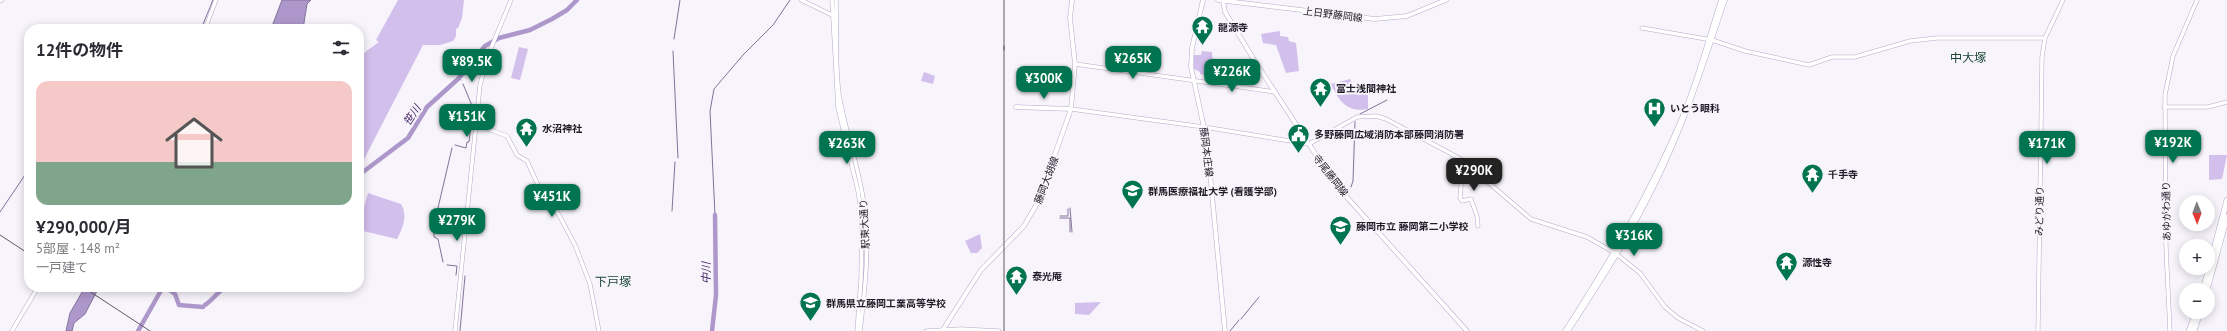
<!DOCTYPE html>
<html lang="ja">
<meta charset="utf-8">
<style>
:root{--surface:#fff;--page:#f7f7f7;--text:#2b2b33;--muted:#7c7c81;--line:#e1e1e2;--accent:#00744e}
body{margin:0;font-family:"PT Sans","Noto Sans JP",sans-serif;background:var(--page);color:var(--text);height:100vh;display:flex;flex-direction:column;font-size:15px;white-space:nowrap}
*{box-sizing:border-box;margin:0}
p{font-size:13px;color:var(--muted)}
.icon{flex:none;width:22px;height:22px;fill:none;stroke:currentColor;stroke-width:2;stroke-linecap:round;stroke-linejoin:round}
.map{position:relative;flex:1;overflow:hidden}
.details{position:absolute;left:24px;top:24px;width:340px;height:268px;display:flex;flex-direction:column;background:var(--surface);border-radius:16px;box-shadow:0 2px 10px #0003}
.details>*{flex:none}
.needle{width:26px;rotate:179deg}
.buttons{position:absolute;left:2179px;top:195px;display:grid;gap:8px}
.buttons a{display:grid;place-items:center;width:36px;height:36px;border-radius:50%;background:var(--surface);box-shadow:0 2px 10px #0003;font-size:20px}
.price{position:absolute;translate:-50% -34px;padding:0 9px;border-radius:8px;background:var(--accent);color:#fff;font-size:13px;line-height:26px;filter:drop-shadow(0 1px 2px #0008)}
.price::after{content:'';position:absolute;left:50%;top:24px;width:12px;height:9px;margin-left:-6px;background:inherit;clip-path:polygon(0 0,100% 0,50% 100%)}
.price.on{background:#222;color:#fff}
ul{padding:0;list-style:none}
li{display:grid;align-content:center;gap:8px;height:212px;padding:0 12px}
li+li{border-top:1px solid var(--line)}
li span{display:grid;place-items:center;height:124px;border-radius:12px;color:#555}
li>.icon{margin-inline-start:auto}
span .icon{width:72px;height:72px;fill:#fffc;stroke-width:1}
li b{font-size:17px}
h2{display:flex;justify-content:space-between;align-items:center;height:48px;padding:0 12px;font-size:17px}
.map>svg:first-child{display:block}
.green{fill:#d2bfec}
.water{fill:#ae98cb;stroke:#83729a}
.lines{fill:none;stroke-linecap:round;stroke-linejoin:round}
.stream{stroke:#83729a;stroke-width:1}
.river{stroke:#ae98cb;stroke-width:4.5}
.minor-casing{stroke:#b6a8c9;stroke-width:4.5}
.major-casing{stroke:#b6a8c9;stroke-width:5}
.highway-casing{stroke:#b6a8c9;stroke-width:6}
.minor{stroke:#fff;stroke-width:3.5}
.major{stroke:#fff;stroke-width:4}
.highway{stroke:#fff;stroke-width:5}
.rail{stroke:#5f5b65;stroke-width:1}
.labels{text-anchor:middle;stroke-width:4;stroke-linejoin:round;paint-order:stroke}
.street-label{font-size:10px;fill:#201b27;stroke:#f7f4fb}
.poi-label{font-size:10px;font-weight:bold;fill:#201b27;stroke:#f7f4fb;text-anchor:start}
.water-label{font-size:11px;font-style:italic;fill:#4c2d6c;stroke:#f7f4fb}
.quarter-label{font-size:12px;fill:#184532;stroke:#f7f4fb}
</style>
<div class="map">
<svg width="2227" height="331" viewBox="0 0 2227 331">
<rect width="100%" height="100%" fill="#f7f4fb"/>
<!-- green -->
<path class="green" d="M 398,0 L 464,0 L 462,18 L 458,28 L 456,29 L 456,36 L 453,41 L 440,45 L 423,45 L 360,167 L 359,59 L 365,52 L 379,42 L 376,40 Z
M 1280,31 L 1280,36 L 1288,37 L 1289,41 L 1296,43 L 1299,71 L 1286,73 L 1276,45 L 1263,43 L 1261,34 Z
M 519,47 L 528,49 L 520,80 L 511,78 Z
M 1202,51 L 1212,52 L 1213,65 L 1216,65 L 1216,77 L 1200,74 L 1200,72 L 1194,69 L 1194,55 L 1201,55 Z
M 924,72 L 935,76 L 933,84 L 921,81 Z
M 1350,79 L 1353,87 L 1374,81 L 1374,88 L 1368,93 L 1368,109 C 1347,113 1339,101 1331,84 Z
M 2209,155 L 2227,155 L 2222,179 L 2209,180 Z
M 368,193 L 401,204 C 408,216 403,227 397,239 L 363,231 L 359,225 Z
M 980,234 L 982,248 L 977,253 L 971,253 L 965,241 Z
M 1101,302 L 1089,315 L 1075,314 L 1075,303 Z"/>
<!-- water -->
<path class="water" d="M 282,0 L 311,0 L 307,4 L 303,29 L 271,29 Z
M 85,287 L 99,287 L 85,314 L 74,323 L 72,331 L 66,331 L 70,313 Z"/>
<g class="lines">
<!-- stream -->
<path class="stream" d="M 201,29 L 213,0
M 674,39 L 680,0
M 673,51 L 678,158
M 459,78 L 461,80
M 1360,114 L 1387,100
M 455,145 L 466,148 L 467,142 L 469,142 L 473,108 L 463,84
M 1351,187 L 1353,181 L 1355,122
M 1070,208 L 1072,232
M 672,211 L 675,162
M 0,212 L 29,169
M 715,215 L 710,111 L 714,89 L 743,55 L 773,25 L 790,0
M 1060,216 L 1068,216 L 1068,209
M 1060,218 L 1070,218 L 1070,232
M 443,262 L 438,239 L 434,237 L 434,225 L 452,148
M 447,265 L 457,266 L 456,275
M 1241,319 L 1259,297
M 460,331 L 465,276
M 1230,331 L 1239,320"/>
<!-- river -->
<path class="river" d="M 359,175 L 408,138 L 427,107 L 458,79 L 485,46 L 499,38 L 530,30 L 552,19 L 567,10 L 577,0
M 165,287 L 175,294 L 179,305 L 203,307
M 205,305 C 213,300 218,291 226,287
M 138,331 L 163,287
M 712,331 L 716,295 L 715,215"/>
<defs>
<path id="minor" d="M 801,0 L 834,16
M 832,0 L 838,108 L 858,191 L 862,218 L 861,280 L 857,331
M 836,0 C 837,31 835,63 839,94 C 845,131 859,167 864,204 C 870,245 865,290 860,331
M 0,1 L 2,0
M 1642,28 L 1712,40 L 1745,51 L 1809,65 L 1832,57 L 1855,57 L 1910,41 L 1937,38 L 2045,38
M 205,29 L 216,0
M 1075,64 L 1275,92
M 2164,107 L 2208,107 L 2227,102
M 1071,109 L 1204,127 L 1309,144 L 1357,117 L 1376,116 L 1386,119 L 1461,159 L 1531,219 L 1587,237 L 1615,253 L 1640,273 L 1665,307 L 1678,318 L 1703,331
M 477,125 L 507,136 L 517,155 L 527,161 L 539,187 L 559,215 L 575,245 L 590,284 L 599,331
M 1458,158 L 1455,162 L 1462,174 L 1460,198 L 1462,201 L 1471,199 L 1477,216 L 1478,226
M 12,331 L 38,287
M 455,331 L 480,85 L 487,58 L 511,0
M 926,331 L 961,329 L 999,331
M 2038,331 L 2042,57 L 2045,38 L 2063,0
M 2170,331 L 2166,247 L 2165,95 L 2173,56 L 2197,0"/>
<path id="major" d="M 1203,0 L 1192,48 L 1191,67 L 1207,142 L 1225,331
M 1218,0 L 1375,19 L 1407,16 L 1446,0
M 1223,1 L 1225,12 L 1256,63 L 1335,184 L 1467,331
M 1016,107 L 1071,109
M 942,331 L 981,270 L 1024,226 L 1038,202 L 1071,109 L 1075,64 L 1070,18 L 1072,0
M 1565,331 C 1610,261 1652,190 1684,113 C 1699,76 1709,37 1721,0
M 1568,331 C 1600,282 1631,234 1656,182 C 1685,123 1704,62 1725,0"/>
<path id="highway" d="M 2203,290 L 2227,200
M 2207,290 L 2227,217
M 2189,331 L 2196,312
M 2194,331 L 2200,312"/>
</defs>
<!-- minor casing -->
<use href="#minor" class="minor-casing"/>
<!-- major casing -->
<use href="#major" class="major-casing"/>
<!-- highway casing -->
<use href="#highway" class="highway-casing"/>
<!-- minor -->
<use href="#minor" class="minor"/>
<!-- major -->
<use href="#major" class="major"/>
<!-- highway -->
<use href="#highway" class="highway"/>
<!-- rail -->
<path class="rail" d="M 1004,0 L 1004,50
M 1004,46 L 1004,331
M 0,235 L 29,254
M 83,287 L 150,331"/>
</g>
<!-- icons -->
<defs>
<symbol id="temple-pin" viewBox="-11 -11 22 30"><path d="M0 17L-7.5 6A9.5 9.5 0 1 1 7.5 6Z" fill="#00744e" stroke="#f7f4fb"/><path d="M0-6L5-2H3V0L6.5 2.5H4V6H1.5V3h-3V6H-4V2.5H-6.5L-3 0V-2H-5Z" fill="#fff"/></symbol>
<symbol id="hospital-pin" viewBox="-11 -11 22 30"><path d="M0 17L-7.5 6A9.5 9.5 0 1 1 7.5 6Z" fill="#00744e" stroke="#f7f4fb"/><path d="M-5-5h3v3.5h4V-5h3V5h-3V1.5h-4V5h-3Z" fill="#fff"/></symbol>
<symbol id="civic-pin" viewBox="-11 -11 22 30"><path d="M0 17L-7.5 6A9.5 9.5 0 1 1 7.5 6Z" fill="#00744e" stroke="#f7f4fb"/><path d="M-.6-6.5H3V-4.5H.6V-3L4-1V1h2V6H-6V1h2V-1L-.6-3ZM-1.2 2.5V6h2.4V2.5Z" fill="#fff"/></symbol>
<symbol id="university-pin" viewBox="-11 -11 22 30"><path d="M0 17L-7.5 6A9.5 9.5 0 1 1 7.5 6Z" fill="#00744e" stroke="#f7f4fb"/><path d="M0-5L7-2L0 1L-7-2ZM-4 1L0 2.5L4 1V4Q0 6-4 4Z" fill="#fff"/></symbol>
<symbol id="school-pin" viewBox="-11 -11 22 30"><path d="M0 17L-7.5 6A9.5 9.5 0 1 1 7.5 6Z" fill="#00744e" stroke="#f7f4fb"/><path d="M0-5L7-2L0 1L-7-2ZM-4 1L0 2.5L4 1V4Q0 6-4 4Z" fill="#fff"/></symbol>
</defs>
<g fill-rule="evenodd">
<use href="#temple-pin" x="1190" y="14" width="25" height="34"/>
<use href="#temple-pin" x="1308" y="76" width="25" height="34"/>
<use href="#hospital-pin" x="1642" y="96" width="25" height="34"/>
<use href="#temple-pin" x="514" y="116" width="25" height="34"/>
<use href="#civic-pin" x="1286" y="122" width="25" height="34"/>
<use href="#temple-pin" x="1800" y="162" width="25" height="34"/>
<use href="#university-pin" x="1120" y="178" width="25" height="34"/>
<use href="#school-pin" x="1328" y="214" width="25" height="34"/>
<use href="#temple-pin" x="1774" y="250" width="25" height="34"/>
<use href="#temple-pin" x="1004" y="264" width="25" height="34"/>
<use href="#school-pin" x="798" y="290" width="25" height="34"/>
</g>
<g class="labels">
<!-- street labels -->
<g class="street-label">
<text transform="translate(1333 14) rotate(7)" y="4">上日野藤岡線</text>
<text transform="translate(1207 152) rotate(83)" y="4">藤岡本庄線</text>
<text transform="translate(1331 175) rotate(52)" y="4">寺尾藤岡線</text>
<text transform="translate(1046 180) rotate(-69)" y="4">藤岡大胡線</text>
<text transform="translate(2039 211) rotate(-89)" y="4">みどり通り</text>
<text transform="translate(2166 211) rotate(-91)" y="4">あゆがわ通り</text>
<text transform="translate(864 224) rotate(-93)" y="4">駅東大通り</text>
</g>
<!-- poi labels -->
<g class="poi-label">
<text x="1218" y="31">龍源寺</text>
<text x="1336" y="92">富士浅間神社</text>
<text x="1670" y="112">いとう眼科</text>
<text x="542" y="132">水沼神社</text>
<text x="1314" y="138">多野藤岡広域消防本部藤岡消防署</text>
<text x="1828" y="178">千手寺</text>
<text x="1148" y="195">群馬医療福祉大学 (看護学部)</text>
<text x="1356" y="230">藤岡市立 藤岡第二小学校</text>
<text x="1802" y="266">源性寺</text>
<text x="1032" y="280">泰光庵</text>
<text x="826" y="307">群馬県立藤岡工業高等学校</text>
</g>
<!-- water labels -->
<g class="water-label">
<text transform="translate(412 115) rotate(-57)" y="4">笹川</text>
<text transform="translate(706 273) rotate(-90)" y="4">中川</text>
</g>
<!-- quarter labels -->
<g class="quarter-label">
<text x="1968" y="62">中大塚</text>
<text x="613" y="286">下戸塚</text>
</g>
</g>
</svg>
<div class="buttons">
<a><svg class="needle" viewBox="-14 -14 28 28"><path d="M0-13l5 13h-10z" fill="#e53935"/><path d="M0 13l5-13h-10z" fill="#7c7c81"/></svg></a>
<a>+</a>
<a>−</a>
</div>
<b class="price" style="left:1133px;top:80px">¥265K</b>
<b class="price" style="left:472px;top:83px">¥89.5K</b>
<b class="price" style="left:1232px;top:93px">¥226K</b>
<b class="price" style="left:1044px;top:100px">¥300K</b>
<b class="price" style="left:467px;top:138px">¥151K</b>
<b class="price" style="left:2173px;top:164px">¥192K</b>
<b class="price" style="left:847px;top:165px">¥263K</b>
<b class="price" style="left:2047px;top:165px">¥171K</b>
<b class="price on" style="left:1474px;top:192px">¥290K</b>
<b class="price" style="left:552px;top:218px">¥451K</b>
<b class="price" style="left:457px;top:242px">¥279K</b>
<b class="price" style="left:1634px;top:257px">¥316K</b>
<section class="details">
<h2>12件の物件<svg class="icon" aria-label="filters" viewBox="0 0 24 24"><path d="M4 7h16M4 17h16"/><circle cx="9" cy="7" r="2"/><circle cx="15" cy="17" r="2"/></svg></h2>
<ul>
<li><span style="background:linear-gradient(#f6c9c9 65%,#7fa58c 0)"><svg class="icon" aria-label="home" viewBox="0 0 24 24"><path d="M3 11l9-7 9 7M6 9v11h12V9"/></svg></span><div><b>¥290,000/月</b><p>5部屋 · 148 m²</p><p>一戸建て</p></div></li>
</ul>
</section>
</div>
